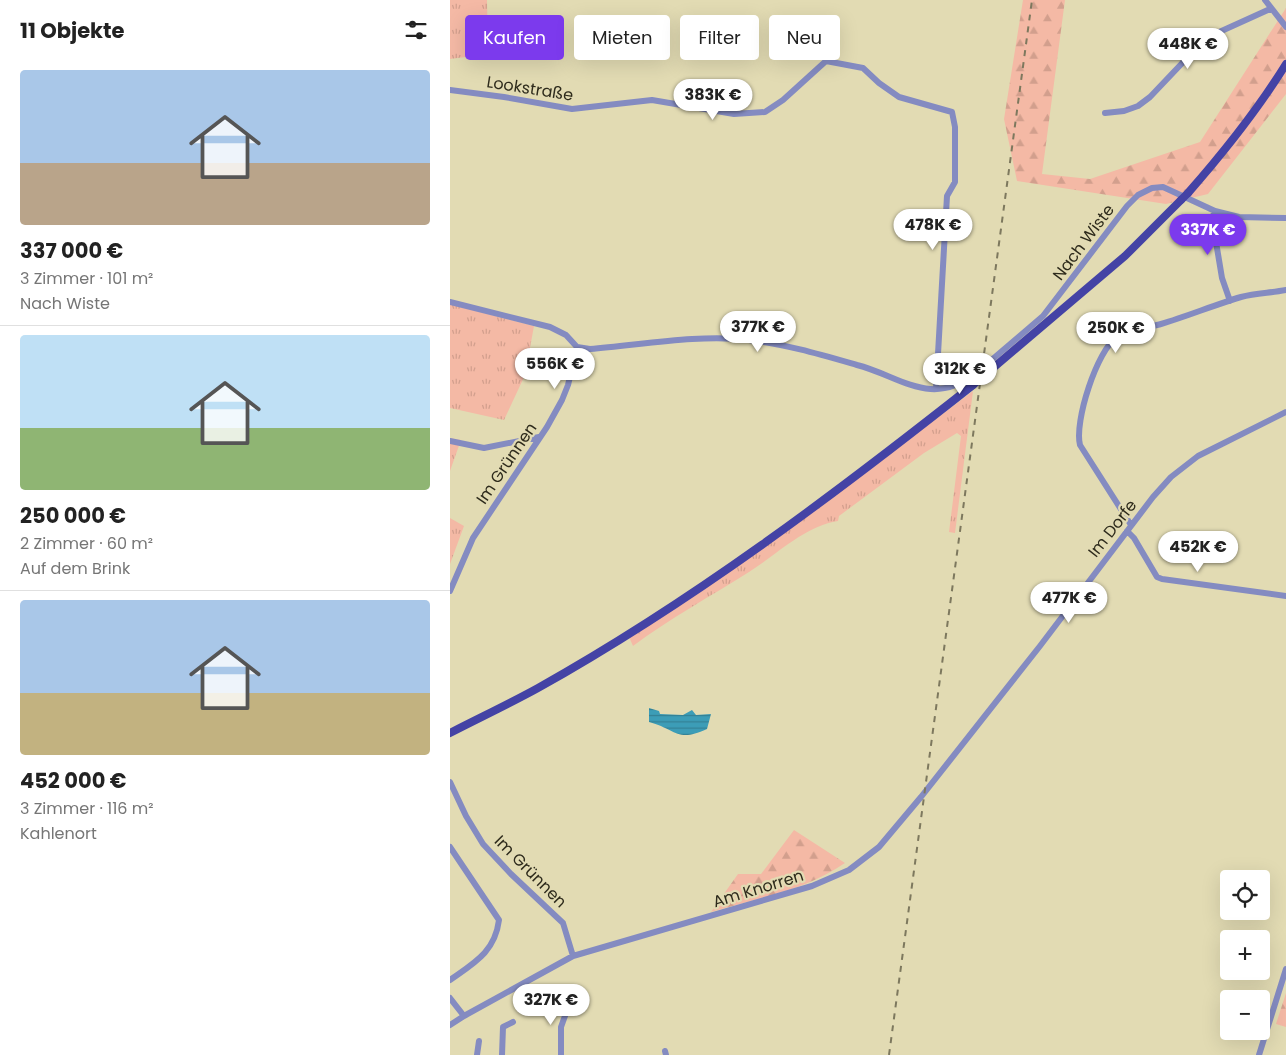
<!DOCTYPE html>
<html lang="de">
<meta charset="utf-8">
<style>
:root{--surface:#fff;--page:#f6f6f6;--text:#222;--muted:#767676;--line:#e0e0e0;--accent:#7c3aed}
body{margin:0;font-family:Poppins,sans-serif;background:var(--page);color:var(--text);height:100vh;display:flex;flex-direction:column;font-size:19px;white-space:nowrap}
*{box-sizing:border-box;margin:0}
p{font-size:16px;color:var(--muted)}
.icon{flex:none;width:28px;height:28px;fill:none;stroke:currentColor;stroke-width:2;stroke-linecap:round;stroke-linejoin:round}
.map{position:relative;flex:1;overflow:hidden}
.sheet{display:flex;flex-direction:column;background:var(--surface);width:450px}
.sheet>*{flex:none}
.top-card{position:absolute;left:15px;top:15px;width:475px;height:45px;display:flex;gap:10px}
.fabs{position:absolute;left:770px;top:870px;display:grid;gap:10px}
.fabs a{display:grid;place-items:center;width:50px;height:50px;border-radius:5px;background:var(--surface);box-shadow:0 5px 20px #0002;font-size:25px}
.price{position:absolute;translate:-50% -42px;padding:0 11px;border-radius:18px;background:#fff;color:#222;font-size:16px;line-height:32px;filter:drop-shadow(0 1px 2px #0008)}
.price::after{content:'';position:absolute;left:50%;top:30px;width:15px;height:11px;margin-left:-8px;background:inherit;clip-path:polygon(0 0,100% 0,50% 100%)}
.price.selected{background:var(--accent);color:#fff}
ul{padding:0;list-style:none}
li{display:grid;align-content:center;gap:10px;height:265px;padding:0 20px}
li+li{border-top:1px solid var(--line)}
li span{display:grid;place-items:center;height:155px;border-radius:5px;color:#555}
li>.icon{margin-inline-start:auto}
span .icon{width:90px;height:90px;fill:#fffc;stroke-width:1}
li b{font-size:21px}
h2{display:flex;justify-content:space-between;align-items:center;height:60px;padding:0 20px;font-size:21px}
.chip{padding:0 18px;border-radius:5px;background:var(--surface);box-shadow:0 5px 20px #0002;font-size:18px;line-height:45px}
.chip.selected{background:var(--accent);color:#fff}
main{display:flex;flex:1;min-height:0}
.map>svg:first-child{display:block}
.grass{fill:url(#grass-tufts)}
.forest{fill:url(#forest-firs)}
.water{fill:url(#water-rules)}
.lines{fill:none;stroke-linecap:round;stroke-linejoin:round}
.minor{stroke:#848bc1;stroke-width:6}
.major{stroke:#4443a5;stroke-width:8}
.rail{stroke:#7d785e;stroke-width:2;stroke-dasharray:6 6;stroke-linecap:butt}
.minor-bridge{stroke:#848bc1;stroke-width:6}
.major-bridge{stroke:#4443a5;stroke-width:8}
.labels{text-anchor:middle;stroke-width:4.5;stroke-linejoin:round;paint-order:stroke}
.street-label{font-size:16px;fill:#2e2b1c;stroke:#e2dbb3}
</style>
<main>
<section class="sheet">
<h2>11 Objekte<svg class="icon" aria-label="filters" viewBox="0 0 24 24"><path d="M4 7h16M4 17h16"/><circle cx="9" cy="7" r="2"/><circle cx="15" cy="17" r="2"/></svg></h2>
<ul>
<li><span style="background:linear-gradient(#a9c7e8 60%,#b9a48a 0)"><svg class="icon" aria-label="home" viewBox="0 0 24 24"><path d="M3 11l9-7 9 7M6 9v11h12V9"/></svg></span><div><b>337 000 €</b><p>3 Zimmer · 101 m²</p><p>Nach Wiste</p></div></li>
<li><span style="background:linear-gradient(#bfe0f5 60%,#8fb573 0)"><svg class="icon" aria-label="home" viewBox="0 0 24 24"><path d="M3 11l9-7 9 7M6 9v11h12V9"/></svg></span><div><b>250 000 €</b><p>2 Zimmer · 60 m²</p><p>Auf dem Brink</p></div></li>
<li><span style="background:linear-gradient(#a9c7e8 60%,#c2b280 0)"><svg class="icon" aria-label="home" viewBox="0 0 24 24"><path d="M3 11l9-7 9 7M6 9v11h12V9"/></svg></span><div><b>452 000 €</b><p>3 Zimmer · 116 m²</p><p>Kahlenort</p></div></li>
</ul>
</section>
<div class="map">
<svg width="836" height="1055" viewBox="0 0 836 1055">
<defs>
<pattern id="grass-tufts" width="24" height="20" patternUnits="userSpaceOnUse" patternTransform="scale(1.25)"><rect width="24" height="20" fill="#f4b9a5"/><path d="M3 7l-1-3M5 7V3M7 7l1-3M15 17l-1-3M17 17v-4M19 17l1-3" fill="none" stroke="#d29f8d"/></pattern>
<pattern id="forest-firs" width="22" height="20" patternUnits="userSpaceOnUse" patternTransform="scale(1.25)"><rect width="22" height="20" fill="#f4b9a5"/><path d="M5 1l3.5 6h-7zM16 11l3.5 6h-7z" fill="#d29f8d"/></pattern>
<pattern id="water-rules" width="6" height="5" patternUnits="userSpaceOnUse" patternTransform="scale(1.25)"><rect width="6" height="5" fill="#3c9db7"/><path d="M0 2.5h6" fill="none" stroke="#338094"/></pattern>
</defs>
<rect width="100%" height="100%" fill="#e2dbb3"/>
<!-- grass -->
<path class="grass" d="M 0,0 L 37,0 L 38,54 L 0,59 Z
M 0,304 L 84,326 L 75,375 L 54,420 L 0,408 Z
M 523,391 L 505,533 L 499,532 L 511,436 L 507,433 L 474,453 L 389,516 L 388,521 C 355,526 326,555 299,572 C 261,596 219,619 183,646 L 179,637 L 372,505 Z
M 0,438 L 11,440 L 0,471 Z
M 0,518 L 14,526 L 0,564 Z"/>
<!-- forest -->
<path class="forest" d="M 573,0 L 615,0 L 592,174 L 640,179 L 750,142 L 836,8 L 836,94 L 758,194 L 716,204 L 567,181 L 554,119 Z
M 344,830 L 395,863 C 356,890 306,899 261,912 L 288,874 L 311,874 Z
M 836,993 L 836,1027 L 826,1024 Z"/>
<!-- water -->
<path class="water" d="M 199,708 L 209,711 L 210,714 L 233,715 L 242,710 L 246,715 L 261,714 L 257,729 C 227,743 226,729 199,722 Z"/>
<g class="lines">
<!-- minor -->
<path class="minor" d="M 815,0 L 836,27
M 0,90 L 54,97 L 122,109 L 202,100 L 284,114 L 315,112 L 333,100 L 376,61 L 413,68 L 429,83 L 449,97 L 502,112 L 505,127 L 505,182 L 497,196 L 486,389
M 655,113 L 674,111 L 688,106 L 700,97 L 756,38 L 820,9
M 765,211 L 762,218 L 772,278 L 780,301
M 0,302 L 100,327 L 116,335 L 127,347 L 140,349 C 191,345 248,334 299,340 C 335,344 372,355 407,365 C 450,376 481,408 524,374
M 538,363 L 593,316 L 677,206 L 688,195 L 702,188 L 713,187 L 765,211 L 789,217 L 836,218
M 0,441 L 34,448 L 89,437
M 681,525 L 630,445 C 624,422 647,350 667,337 C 677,331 700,327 711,324 C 738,316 764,305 791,297 C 806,293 821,293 836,290
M 677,531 L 684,538 L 707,577 L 712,579 L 836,596
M 0,591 L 23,538 L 97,427 L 112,400 L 118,385 L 127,347
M 0,782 L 16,816 L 33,844 L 61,874 L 113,923 L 123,956
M 0,847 L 49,920 C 45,952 24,963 0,980
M 0,998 L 14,1016
M 0,1025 L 14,1016 L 123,956 L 362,886 L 399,870 L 429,847 L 471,797 L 590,646 L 703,497 L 721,477 L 748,456 L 836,412
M 215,1051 L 216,1055
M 27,1055 L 29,1041
M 52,1055 L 53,1027 L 63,1022
M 111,1055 L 111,1027 L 120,1002
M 809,1055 L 836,969"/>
<!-- major -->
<path class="major" d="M 738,193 C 774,152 807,111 836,64
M 536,374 L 675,256 L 731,200
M 0,733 C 29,718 59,704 88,688 C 242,602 385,494 523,385"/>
<!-- rail -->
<path class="rail" d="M 439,1055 L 582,0"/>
<!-- minor-bridge -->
<path class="minor-bridge" d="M 524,374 L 538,363"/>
<!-- major-bridge -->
<path class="major-bridge" d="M 731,200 L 738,193
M 523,385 L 536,374"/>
</g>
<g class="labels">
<!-- street labels -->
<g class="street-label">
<text transform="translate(80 88) rotate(9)" y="6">Lookstraße</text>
<text transform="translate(633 242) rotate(-53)" y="6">Nach Wiste</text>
<text transform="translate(56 463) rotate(-56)" y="6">Im Grünnen</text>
<text transform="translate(662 528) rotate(-52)" y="6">Im Dorfe</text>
<text transform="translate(81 871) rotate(45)" y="6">Im Grünnen</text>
<text transform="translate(308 888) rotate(-17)" y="6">Am Knorren</text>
</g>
</g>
</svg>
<div class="fabs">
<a><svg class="icon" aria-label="locate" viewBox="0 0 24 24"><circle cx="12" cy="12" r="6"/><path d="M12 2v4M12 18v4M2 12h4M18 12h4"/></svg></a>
<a>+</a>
<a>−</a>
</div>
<b class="price" style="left:738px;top:70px">448K €</b>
<b class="price" style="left:263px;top:121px">383K €</b>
<b class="price" style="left:483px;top:251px">478K €</b>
<b class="price selected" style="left:758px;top:256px">337K €</b>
<b class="price" style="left:308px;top:353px">377K €</b>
<b class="price" style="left:666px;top:354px">250K €</b>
<b class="price" style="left:105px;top:390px">556K €</b>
<b class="price" style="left:510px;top:395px">312K €</b>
<b class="price" style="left:748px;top:573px">452K €</b>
<b class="price" style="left:619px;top:624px">477K €</b>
<b class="price" style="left:101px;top:1026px">327K €</b>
<div class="top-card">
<a class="chip selected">Kaufen</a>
<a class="chip">Mieten</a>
<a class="chip">Filter</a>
<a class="chip">Neu</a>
</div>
</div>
</main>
